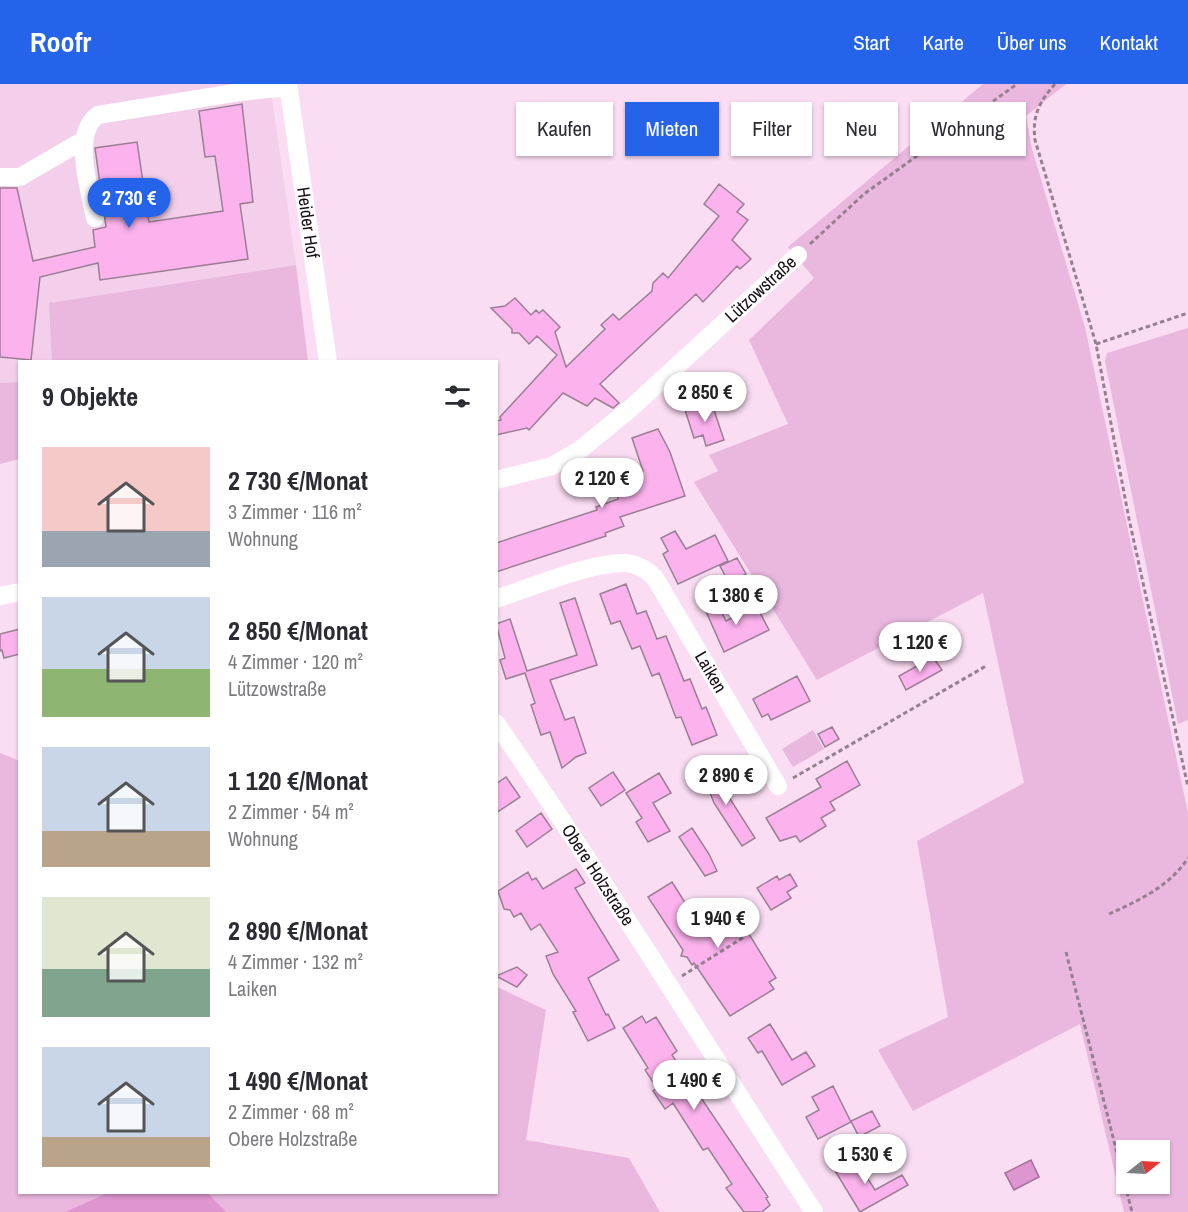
<!DOCTYPE html>
<html lang="de">
<meta charset="utf-8">
<style>
:root{--surface:#fff;--page:#f7f7f7;--text:#2b2b33;--muted:#7c7c81;--accent:#2563eb}
body{margin:0;font-family:"Archivo Narrow",sans-serif;background:var(--page);color:var(--text);height:100vh;display:flex;flex-direction:column;font-size:22px;white-space:nowrap}
*{box-sizing:border-box;margin:0}
p{font-size:20px;color:var(--muted)}
.icon{flex:none;width:33px;height:33px;fill:none;stroke:currentColor;stroke-width:2;stroke-linecap:round;stroke-linejoin:round}
.map{position:relative;flex:1;overflow:hidden}
.drawer{position:absolute;left:18px;top:276px;width:480px;height:834px;display:flex;flex-direction:column;background:var(--surface);border-radius:0px;box-shadow:0 2px 4px #0004}
.drawer>*{flex:none}
.top-card{position:absolute;left:516px;top:18px;width:570px;height:54px;display:flex;gap:12px}
.needle{width:39px;rotate:72deg}
.tools{position:absolute;left:1116px;top:1056px;display:grid;gap:12px}
.tools a{display:grid;place-items:center;width:54px;height:54px;border-radius:0px;background:var(--surface);box-shadow:0 2px 4px #0004;font-size:30px}
.price{position:absolute;translate:-50% -51px;padding:0 14px;border-radius:21px;background:#fff;color:#222;font-size:20px;line-height:39px;filter:drop-shadow(0 2px 3px #0008)}
.price::after{content:'';position:absolute;left:50%;top:36px;width:18px;height:14px;margin-left:-9px;background:inherit;clip-path:polygon(0 0,100% 0,50% 100%)}
.price.active{background:var(--accent);color:#fff}
ul{padding:0;list-style:none}
li{display:flex;align-items:center;gap:18px;height:150px;padding:0 24px}
li span{display:grid;place-items:center;flex:none;width:168px;height:120px;border-radius:0px;color:#555}
li>.icon{margin-inline-start:auto}
span .icon{width:72px;height:72px;fill:#fffc;stroke-width:1}
li b{font-size:26px}
h2{display:flex;justify-content:space-between;align-items:center;height:72px;padding:0 24px;font-size:26px}
.tag{padding:0 21px;border-radius:0px;background:var(--surface);box-shadow:0 2px 4px #0004;font-size:21px;line-height:54px}
.tag.active{background:var(--accent);color:#fff}
header{display:flex;align-items:center;gap:36px;box-sizing:border-box;height:84px;padding:0 30px;background:var(--accent);color:#fff}
header strong{font-size:28px}
nav{display:flex;gap:33px;margin-inline-start:auto;font-size:21px}
.map>svg:first-child{display:block}
.built{fill:#f3cfeb}
.green{fill:#eab7df;fill-rule:evenodd}
.forest{fill:#de96d0}
.water{fill:#de96d0;stroke:#a26d98;stroke-width:1.5}
.building{fill:#fbb2ed;stroke:#9a7f94;stroke-width:1.5}
.lines{fill:none;stroke-linecap:round;stroke-linejoin:round}
.path{stroke:#958090;stroke-width:3;stroke-dasharray:4.5 3;stroke-linecap:butt}
.minor{stroke:#fff;stroke-width:18}
.labels{text-anchor:middle;stroke-width:5;stroke-linejoin:round;paint-order:stroke}
.street-label{font-size:18px;fill:#170d15;stroke:#fff}
</style>
<header>
<strong>Roofr</strong>
<nav><a>Start</a><a>Karte</a><a>Über uns</a><a>Kontakt</a></nav>
</header>
<div class="map">
<svg width="1188" height="1128" viewBox="0 0 1188 1128">
<rect width="100%" height="100%" fill="#faddf3"/>
<!-- built -->
<path class="built" d="M 0,0 L 270,0 L 296,181 L 50,219 L 52,277 L 20,278 L 19,298 L 0,299 Z"/>
<!-- green -->
<path class="green" d="M 983,0 L 1066,0 L 1026,32 L 1032,65 L 1085,243 L 1188,729 L 1188,1128 L 1124,1128 L 1080,940 L 913,1027 L 878,966 L 948,933 L 917,757 L 1024,699 L 983,509 L 817,596 L 694,398 L 718,387 L 709,371 L 788,340 L 749,256 L 814,194 L 788,163 ZM 1126,1066 L 1160,1066 L 1160,1100 L 1126,1100 Z
M 296,181 L 308,277 L 52,277 L 49,219 Z
M 1188,244 L 1188,636 L 1178,640 L 1105,277 L 1107,269 Z
M 19,298 L 19,375 L 0,380 L 0,299 Z
M 813,646 L 824,665 L 793,683 L 782,665 Z
M 0,669 L 20,677 L 20,1108 L 110,1109 L 65,1128 L 0,1128 Z
M 497,903 L 546,926 L 526,1056 L 629,1074 L 660,1128 L 226,1128 L 208,1109 L 496,1108 Z"/>
<!-- forest -->
<path class="forest" d="M 110,1108 L 208,1109 L 226,1128 L 65,1128 Z"/>
<!-- water -->
<path class="water" d="M 1031,1076 L 1039,1093 L 1014,1106 L 1005,1089 Z"/>
<!-- building -->
<path class="building" d="M 242,20 L 253,118 L 240,120 L 248,175 L 100,196 L 98,179 L 40,193 L 31,276 L 0,273 L 0,104 L 17,104 L 33,177 L 95,163 L 93,146 L 106,143 L 95,64 L 137,58 L 149,138 L 223,127 L 215,72 L 205,73 L 199,27 Z
M 719,100 L 744,120 L 737,128 L 748,136 L 732,156 L 751,175 L 740,185 L 737,182 L 703,218 L 696,210 L 600,300 L 619,319 L 613,324 L 595,314 L 587,322 L 563,309 L 529,346 L 527,344 L 496,351 L 496,337 L 501,336 L 500,333 L 557,271 L 537,252 L 529,260 L 519,249 L 512,249 L 512,245 L 491,224 L 505,222 L 515,214 L 531,231 L 536,226 L 539,229 L 543,226 L 560,243 L 555,248 L 566,283 L 605,245 L 601,241 L 613,230 L 619,236 L 652,207 L 653,199 L 663,189 L 668,194 L 719,132 L 704,120 Z
M 711,317 L 724,356 L 706,362 L 703,351 L 694,354 L 685,326 Z
M 658,345 L 670,368 L 685,412 L 620,433 L 624,442 L 605,449 L 606,452 L 496,488 L 496,459 L 597,426 L 596,423 L 618,415 L 615,406 L 638,398 L 643,387 L 632,354 Z
M 675,447 L 686,465 L 715,451 L 728,477 L 678,500 L 663,470 L 668,467 L 661,454 Z
M 737,474 L 746,490 L 729,499 L 720,482 Z
M 626,500 L 637,530 L 646,527 L 657,555 L 666,552 L 684,597 L 690,595 L 702,625 L 706,623 L 717,651 L 692,661 L 681,633 L 676,634 L 659,589 L 652,592 L 640,562 L 632,565 L 620,537 L 611,540 L 600,510 Z
M 575,514 L 597,581 L 550,596 L 565,636 L 574,633 L 586,669 L 576,673 L 562,684 L 550,648 L 541,651 L 531,621 L 535,619 L 525,589 L 506,595 L 500,576 L 505,574 L 496,540 L 510,535 L 527,587 L 577,571 L 560,519 Z
M 716,516 L 726,537 L 756,521 L 769,546 L 724,568 L 704,523 Z
M 20,545 L 20,570 L 4,574 L 2,566 L 0,567 L 0,550 Z
M 933,573 L 942,586 L 906,606 L 899,592 Z
M 797,592 L 810,617 L 771,636 L 768,630 L 762,633 L 753,615 Z
M 832,643 L 839,655 L 825,663 L 818,650 Z
M 704,674 L 755,754 L 742,762 L 714,719 L 698,677 Z
M 847,677 L 860,701 L 830,718 L 835,726 L 821,734 L 826,742 L 800,758 L 796,752 L 780,757 L 766,734 L 821,703 L 816,695 Z
M 613,688 L 625,706 L 601,722 L 589,704 Z
M 659,689 L 671,709 L 653,719 L 670,747 L 648,758 L 636,738 L 642,734 L 626,709 Z
M 506,693 L 520,713 L 496,729 L 496,700 Z
M 541,729 L 552,745 L 527,763 L 516,747 Z
M 692,744 L 709,770 L 717,787 L 705,792 L 679,753 Z
M 576,785 L 585,799 L 575,804 L 619,876 L 588,894 L 606,931 L 608,930 L 615,944 L 588,957 L 573,928 L 576,927 L 553,890 L 546,872 L 558,868 L 540,840 L 531,846 L 521,829 L 514,833 L 510,826 L 504,825 L 498,807 L 528,788 L 532,796 L 536,794 L 543,805 Z
M 790,790 L 797,802 L 787,808 L 791,814 L 771,826 L 757,804 L 777,792 L 779,796 Z
M 672,798 L 696,836 L 729,816 L 738,832 L 746,833 L 744,840 L 747,847 L 776,894 L 769,898 L 774,905 L 730,932 L 694,879 L 692,881 L 687,873 L 681,872 L 683,866 L 648,813 Z
M 517,883 L 527,891 L 517,903 L 496,892 Z
M 642,932 L 646,939 L 656,933 L 677,967 L 672,971 L 768,1113 L 766,1114 L 770,1121 L 762,1128 L 744,1128 L 726,1104 L 732,1100 L 708,1064 L 703,1066 L 673,1019 L 665,1025 L 653,1007 L 657,1004 L 645,986 L 648,984 L 623,944 Z
M 770,940 L 792,976 L 806,968 L 815,982 L 782,1001 L 762,967 L 758,969 L 748,954 Z
M 833,1002 L 851,1038 L 818,1055 L 806,1033 L 819,1026 L 812,1013 Z
M 872,1027 L 880,1042 L 859,1053 L 851,1037 Z
M 854,1073 L 875,1106 L 902,1091 L 908,1101 L 860,1128 L 834,1085 Z"/>
<g class="lines">
<!-- path -->
<path class="path" d="M 1055,0 C 1039,18 1032,32 1035,56 L 1096,260 L 1129,435 L 1188,703
M 810,160 L 864,110 L 1017,0
M 1096,260 L 1188,229
M 793,694 L 986,582
M 1109,830 C 1138,817 1170,802 1188,774
M 1066,868 L 1132,1128
M 682,892 L 744,853"/>
<!-- minor -->
<g class="minor">
<path id="s1" d="M 288,0 L 328,278"/>
<path d="M 0,93 L 20,93 L 82,57"/>
<path d="M 95,134 C 90,106 71,50 98,31 L 240,8 L 288,3"/>
<path id="s2" d="M 496,396 L 552,382 L 581,365 L 631,324 L 798,171"/>
<path d="M 0,512 L 20,508"/>
<path id="s3" d="M 496,515 C 527,505 603,473 632,480 C 641,482 649,488 655,494 L 778,702"/>
<path id="s4" d="M 496,639 C 607,799 708,965 814,1128"/>
</g>
</g>
<g class="labels">
<!-- street labels -->
<g class="street-label">
<text dy="6" stroke="none"><textPath href="#s1" startOffset="140">Heider Hof</textPath></text>
<text dy="6" stroke="none"><textPath href="#s2" startOffset="332">Lützowstraße</textPath></text>
<text dy="6" stroke="none"><textPath href="#s3" startOffset="278">Laiken</textPath></text>
<text dy="6" stroke="none"><textPath href="#s4" startOffset="183">Obere Holzstraße</textPath></text>
</g>
</g>
</svg>
<div class="tools">
<a><svg class="needle" viewBox="-14 -14 28 28"><path d="M0-13l5 13h-10z" fill="#e53935"/><path d="M0 13l5-13h-10z" fill="#7c7c81"/></svg></a>
</div>
<b class="price active" style="left:129px;top:145px">2 730 €</b>
<b class="price" style="left:705px;top:339px">2 850 €</b>
<b class="price" style="left:602px;top:425px">2 120 €</b>
<b class="price" style="left:736px;top:542px">1 380 €</b>
<b class="price" style="left:920px;top:589px">1 120 €</b>
<b class="price" style="left:726px;top:722px">2 890 €</b>
<b class="price" style="left:718px;top:865px">1 940 €</b>
<b class="price" style="left:694px;top:1027px">1 490 €</b>
<b class="price" style="left:865px;top:1101px">1 530 €</b>
<div class="top-card">
<a class="tag">Kaufen</a>
<a class="tag active">Mieten</a>
<a class="tag">Filter</a>
<a class="tag">Neu</a>
<a class="tag">Wohnung</a>
</div>
<section class="drawer">
<h2>9 Objekte<svg class="icon" aria-label="filters" viewBox="0 0 24 24"><path d="M4 7h16M4 17h16"/><circle cx="9" cy="7" r="2"/><circle cx="15" cy="17" r="2"/></svg></h2>
<ul>
<li><span style="background:linear-gradient(#f6c9c9 70%,#9aa5b1 0)"><svg class="icon" aria-label="home" viewBox="0 0 24 24"><path d="M3 11l9-7 9 7M6 9v11h12V9"/></svg></span><div><b>2 730 €/Monat</b><p>3 Zimmer · 116 m²</p><p>Wohnung</p></div></li>
<li><span style="background:linear-gradient(#c9d6e8 60%,#8fb573 0)"><svg class="icon" aria-label="home" viewBox="0 0 24 24"><path d="M3 11l9-7 9 7M6 9v11h12V9"/></svg></span><div><b>2 850 €/Monat</b><p>4 Zimmer · 120 m²</p><p>Lützowstraße</p></div></li>
<li><span style="background:linear-gradient(#c9d6e8 70%,#b9a48a 0)"><svg class="icon" aria-label="home" viewBox="0 0 24 24"><path d="M3 11l9-7 9 7M6 9v11h12V9"/></svg></span><div><b>1 120 €/Monat</b><p>2 Zimmer · 54 m²</p><p>Wohnung</p></div></li>
<li><span style="background:linear-gradient(#dfe7d0 60%,#7fa58c 0)"><svg class="icon" aria-label="home" viewBox="0 0 24 24"><path d="M3 11l9-7 9 7M6 9v11h12V9"/></svg></span><div><b>2 890 €/Monat</b><p>4 Zimmer · 132 m²</p><p>Laiken</p></div></li>
<li><span style="background:linear-gradient(#c9d6e8 75%,#b9a48a 0)"><svg class="icon" aria-label="home" viewBox="0 0 24 24"><path d="M3 11l9-7 9 7M6 9v11h12V9"/></svg></span><div><b>1 490 €/Monat</b><p>2 Zimmer · 68 m²</p><p>Obere Holzstraße</p></div></li>
</ul>
</section>
</div>
